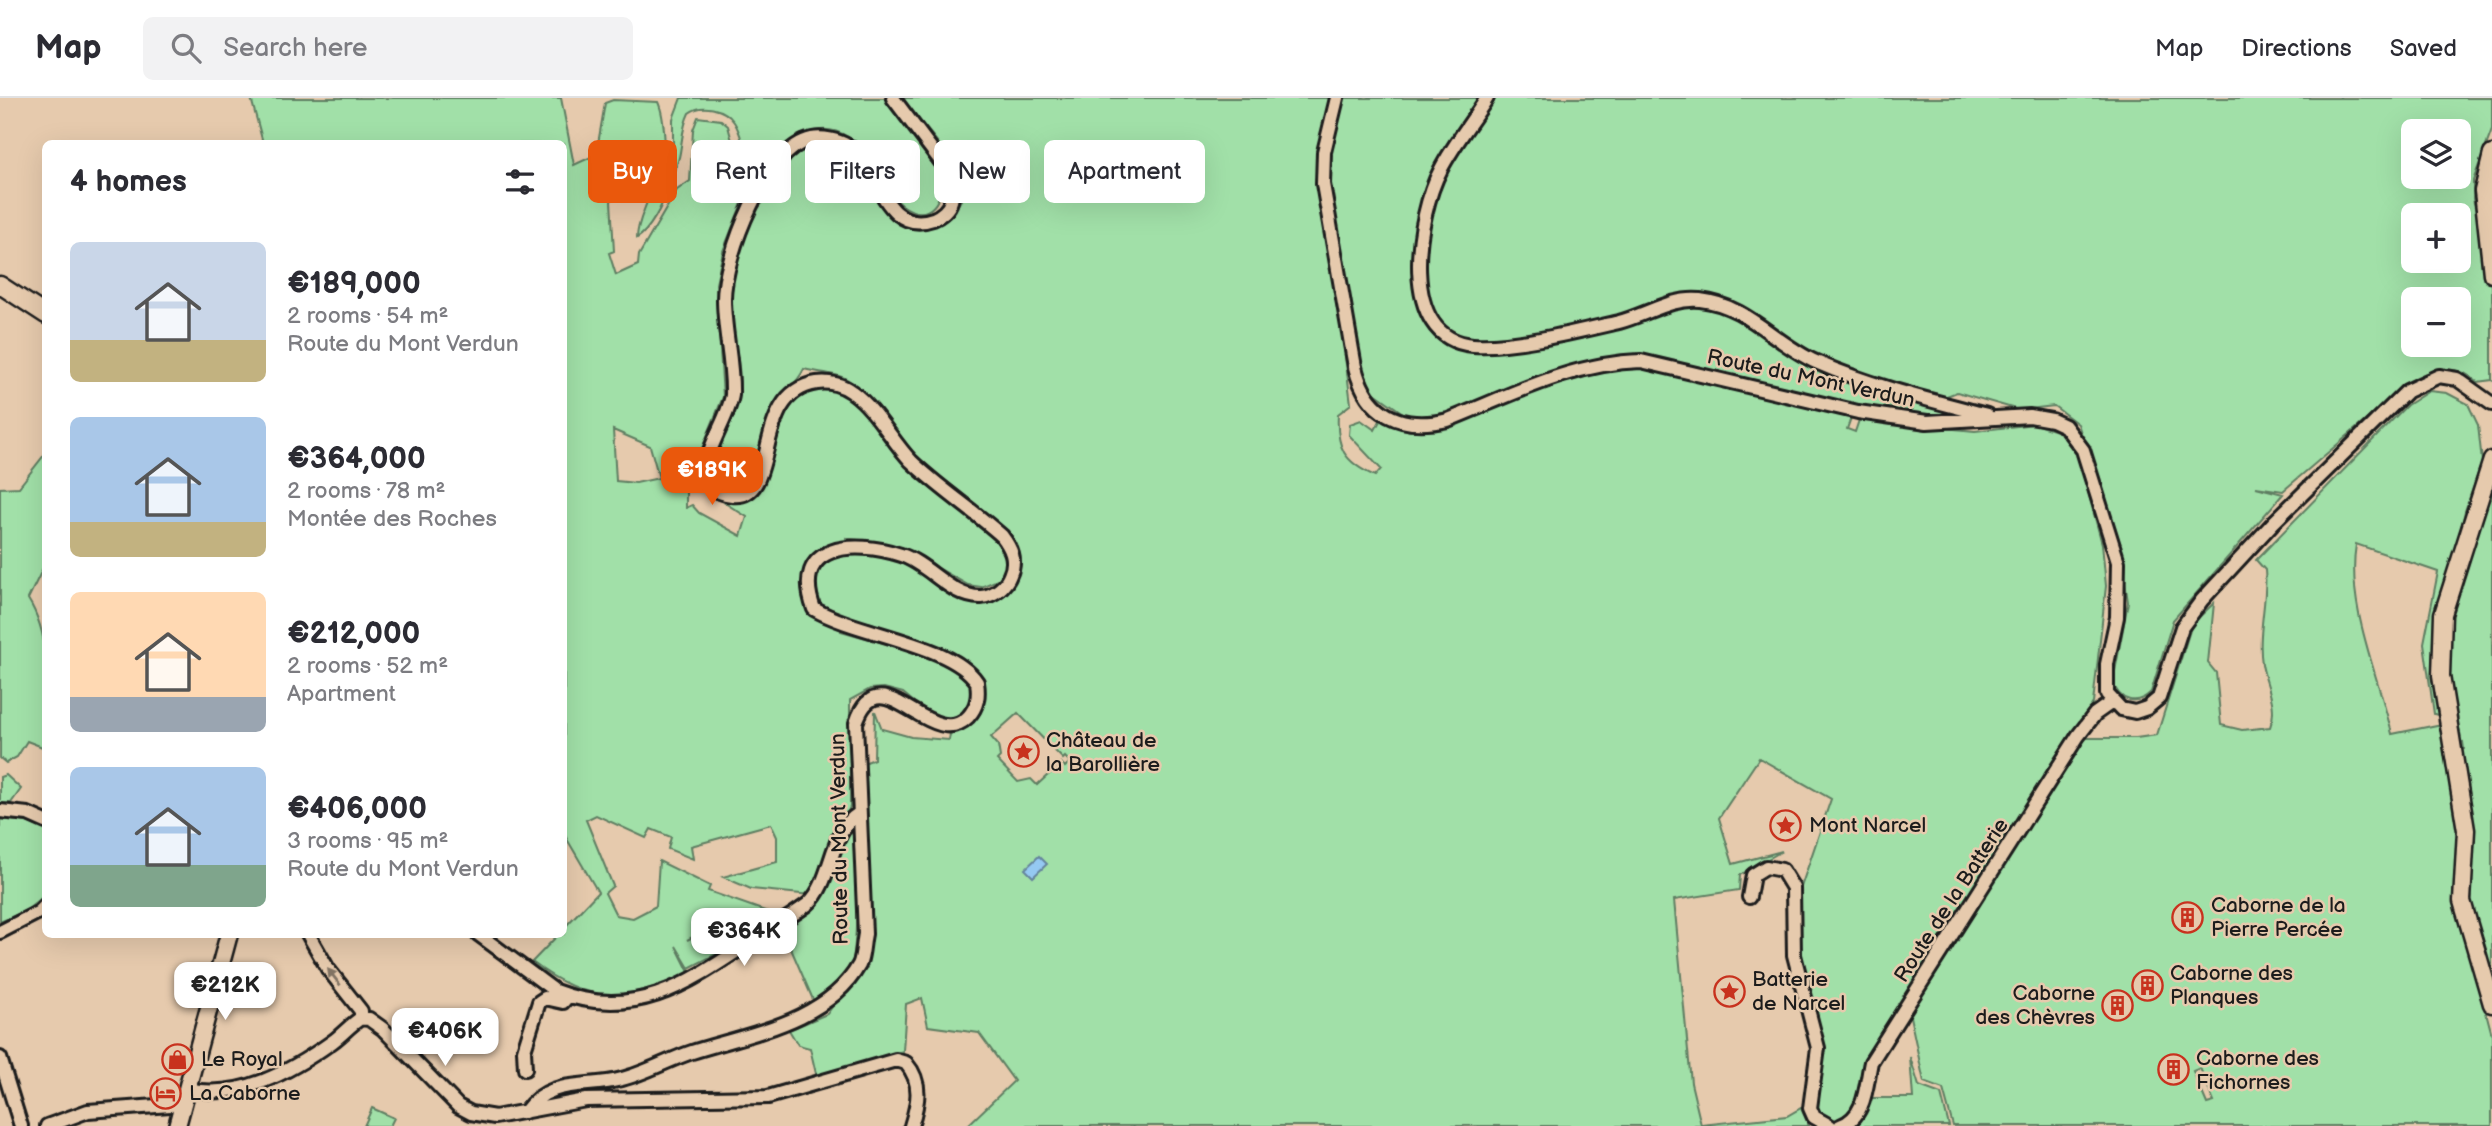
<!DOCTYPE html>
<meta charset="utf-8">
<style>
:root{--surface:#fff;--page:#f2f2f3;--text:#2b2b33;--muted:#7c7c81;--line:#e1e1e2;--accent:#ea580c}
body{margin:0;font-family:"Balsamiq Sans",sans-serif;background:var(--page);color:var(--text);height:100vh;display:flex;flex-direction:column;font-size:26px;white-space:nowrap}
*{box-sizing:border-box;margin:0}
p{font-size:23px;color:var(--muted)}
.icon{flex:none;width:38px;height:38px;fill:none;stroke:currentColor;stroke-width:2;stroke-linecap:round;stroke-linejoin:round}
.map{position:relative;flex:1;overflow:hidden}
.side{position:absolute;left:42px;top:42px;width:525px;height:798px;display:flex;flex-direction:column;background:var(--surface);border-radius:10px;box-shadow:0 7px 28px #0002}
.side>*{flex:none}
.hud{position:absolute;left:588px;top:42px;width:665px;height:63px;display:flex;gap:14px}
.buttons{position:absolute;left:2401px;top:21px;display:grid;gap:14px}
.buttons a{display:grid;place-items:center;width:70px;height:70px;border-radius:10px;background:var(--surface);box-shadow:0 7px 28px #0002;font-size:35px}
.price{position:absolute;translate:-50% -60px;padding:0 16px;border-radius:14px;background:#fff;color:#222;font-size:23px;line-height:46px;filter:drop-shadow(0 2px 4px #0008)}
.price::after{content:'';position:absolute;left:50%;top:42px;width:21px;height:16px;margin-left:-10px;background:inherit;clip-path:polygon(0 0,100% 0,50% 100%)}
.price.on{background:var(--accent);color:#fff}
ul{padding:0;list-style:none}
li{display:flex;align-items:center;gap:21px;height:175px;padding:0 28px}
li span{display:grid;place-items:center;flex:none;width:196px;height:140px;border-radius:10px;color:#555}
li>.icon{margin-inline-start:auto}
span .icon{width:84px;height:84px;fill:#fffc;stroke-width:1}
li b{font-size:30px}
h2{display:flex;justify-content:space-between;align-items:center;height:84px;padding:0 28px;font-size:30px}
.pill{padding:0 24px;border-radius:10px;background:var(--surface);box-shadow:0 7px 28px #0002;font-size:24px;line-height:63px}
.pill.on{background:var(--accent);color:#fff}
header{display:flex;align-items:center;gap:42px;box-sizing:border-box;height:98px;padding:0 35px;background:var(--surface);border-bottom:2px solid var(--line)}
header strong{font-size:33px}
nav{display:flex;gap:38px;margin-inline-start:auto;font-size:24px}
.search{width:490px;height:63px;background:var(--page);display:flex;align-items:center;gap:18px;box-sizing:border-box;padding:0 24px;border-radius:10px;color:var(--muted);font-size:26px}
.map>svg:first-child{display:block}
.green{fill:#a1e0a8;stroke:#5e7e62;stroke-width:2;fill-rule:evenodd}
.water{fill:#95c9f2;stroke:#65849c;stroke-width:2}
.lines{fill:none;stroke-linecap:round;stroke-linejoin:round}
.minor-casing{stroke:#1c1c1c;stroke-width:18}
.major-casing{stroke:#1c1c1c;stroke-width:21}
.minor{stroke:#e6caad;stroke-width:12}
.major{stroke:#e6caad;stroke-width:16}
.oneway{fill:#817364}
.labels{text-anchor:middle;stroke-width:5;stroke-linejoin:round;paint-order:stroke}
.street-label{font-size:21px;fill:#1c1c1c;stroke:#e6caad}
.poi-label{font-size:21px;fill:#1c1c1c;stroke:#e6caad;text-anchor:start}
</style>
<header>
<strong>Map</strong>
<div class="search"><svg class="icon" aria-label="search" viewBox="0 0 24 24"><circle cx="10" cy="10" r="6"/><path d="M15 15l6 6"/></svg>Search here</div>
<nav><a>Map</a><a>Directions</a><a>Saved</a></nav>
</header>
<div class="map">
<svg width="2492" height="1028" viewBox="0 0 2492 1028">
<rect width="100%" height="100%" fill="#e6caad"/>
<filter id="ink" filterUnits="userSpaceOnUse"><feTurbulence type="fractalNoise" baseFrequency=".0143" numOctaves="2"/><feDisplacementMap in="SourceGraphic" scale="14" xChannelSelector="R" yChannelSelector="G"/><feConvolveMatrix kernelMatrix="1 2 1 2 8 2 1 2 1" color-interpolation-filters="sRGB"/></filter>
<g filter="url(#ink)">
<!-- green -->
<path class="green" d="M 251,0 L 561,0 L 574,67 L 591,59 L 592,81 L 605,5 L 613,2 L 658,4 C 667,23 665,71 665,93 C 665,106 648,134 637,140 C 637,118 654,100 651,78 L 626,83 L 629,96 L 618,95 L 611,103 L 614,153 L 609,155 L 616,177 L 638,167 L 639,157 L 677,92 L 690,83 L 693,32 L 698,19 L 721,22 L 728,28 L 746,95 L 723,153 L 716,186 L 723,299 L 696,365 L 698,393 L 686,390 L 686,410 L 692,407 L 699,415 L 741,438 L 747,419 L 725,405 C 785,395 760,356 780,316 C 784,306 800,297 808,290 L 835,291 L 852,300 L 880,332 L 990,434 L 1006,457 L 1005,471 L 1000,481 L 981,489 L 968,487 L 903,450 L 846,440 L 846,456 C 863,457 882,458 899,463 C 926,472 962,511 989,504 C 1002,501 1010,491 1016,480 C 1037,436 943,386 917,359 C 895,336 878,302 850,283 C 838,275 819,275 804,271 C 797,287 782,296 773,311 C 759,335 764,363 747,385 L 729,389 L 717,382 C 707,354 732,329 738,302 C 744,276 734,244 730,218 C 726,184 737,146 754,116 C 761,104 774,95 780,83 C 789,68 791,49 813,46 C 868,37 867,128 925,129 C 933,130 947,122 952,115 C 954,112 959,106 961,102 C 971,73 917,22 901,0 L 1331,0 L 1319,52 L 1351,306 L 1338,316 C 1336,350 1344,364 1375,378 L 1381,371 L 1349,337 L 1350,326 L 1361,322 L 1375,332 L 1381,321 L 1409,333 L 1431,332 L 1570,277 L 1640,265 L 1852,317 L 1847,331 L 1855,334 L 1859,322 L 1975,333 L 2034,326 L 2066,336 L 2079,360 L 2102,446 L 2106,488 L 2093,605 L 1869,963 L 1852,1016 L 1838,1026 L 1822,1021 L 1815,1011 L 1822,962 L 1797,852 L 1800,792 L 1831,701 L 1759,660 L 1719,720 L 1733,766 L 1782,753 L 1740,777 L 1739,792 L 1674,802 L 1691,985 L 1701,1027 L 1787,1018 L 1801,1010 L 1809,1028 L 967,1028 L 1014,983 L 979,935 L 928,928 L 922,900 L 906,906 L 903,953 L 817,980 L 810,950 L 798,947 L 789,932 L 827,916 L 860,870 L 864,665 L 874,661 L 875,613 L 882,631 L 911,639 L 949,642 L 950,636 L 969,627 L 980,616 L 985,596 L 981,577 L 960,558 L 893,536 L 872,525 L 843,520 L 841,533 L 941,561 L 971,583 L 973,601 L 957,621 L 934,621 L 903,595 L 884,590 L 870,591 L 850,602 L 850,709 L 838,737 L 844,745 L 849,735 L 855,736 C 858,759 859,861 848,878 C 841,889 825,898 814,904 L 782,830 L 821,798 L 751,791 L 723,779 L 777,764 L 777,739 L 771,726 L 691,748 L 693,761 L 668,751 L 671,739 L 651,731 L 646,740 L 596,717 L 586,722 L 613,788 L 605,795 L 616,817 L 633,820 L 656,808 L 659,763 L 710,788 L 708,793 L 765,813 L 728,836 L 720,823 L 687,842 L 720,825 L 732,848 L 689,870 L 676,848 L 689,874 C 627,905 588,907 532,864 L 558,837 L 564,836 L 564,830 L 598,794 L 564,736 L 564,46 L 263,45 ZM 613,332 L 650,348 L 659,380 L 636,385 L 616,383 ZM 1018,615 L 1063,661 L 1065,659 L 1070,664 L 1065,669 L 1061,665 L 1037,687 L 1031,681 L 1018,684 L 997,662 L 1000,659 L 998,647 L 991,639 Z
M 681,0 L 886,0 L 941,75 C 945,101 930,127 902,107 C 886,95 879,75 868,59 C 826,2 784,46 753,83 C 747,66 744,39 734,24 C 725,10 701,5 689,15 C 679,35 684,56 673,75 L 673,21 Z
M 1343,0 L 2492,0 L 2492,32 L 2473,83 L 2473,101 L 2492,182 L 2492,282 L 2477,284 C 2458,266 2437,269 2415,280 L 2283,393 L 2256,389 L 2283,396 L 2173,522 L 2151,594 C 2137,608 2119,604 2113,584 L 2128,504 L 2119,443 L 2078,326 L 2054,308 L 2019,312 L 1957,294 L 1944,299 L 1941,311 L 1948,321 L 1856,308 L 1640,260 L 1447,316 L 1410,320 L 1372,293 L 1360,265 L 1329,86 L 1330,53 ZM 2413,33 L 2459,33 L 2459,79 L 2413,79 ZM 2413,117 L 2459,117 L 2459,163 L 2413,163 ZM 2413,201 L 2459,201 L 2459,247 L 2413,247 Z
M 2429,293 L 2447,295 L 2468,306 L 2478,327 L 2482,364 L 2465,413 L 2447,490 L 2441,618 L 2434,616 L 2424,545 L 2438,474 L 2356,446 C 2346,508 2378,576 2392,636 L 2442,626 L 2460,731 L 2476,876 L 2492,937 L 2492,1028 L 1953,1028 L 1943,991 L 1924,984 L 1908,909 L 2082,640 L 2136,640 L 2157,637 L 2192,526 L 2214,505 L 2208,565 L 2216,575 L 2221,627 L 2242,632 L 2270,629 C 2279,608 2265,586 2262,566 C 2257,534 2268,503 2265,472 L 2256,462 L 2407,307 ZM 2176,962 L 2182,976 L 2171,980 L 2163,966 ZM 2200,970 L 2214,1004 L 2207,1006 L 2193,973 Z
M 45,356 L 45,466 L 28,501 C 55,544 46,599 45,650 L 27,643 L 17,659 L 6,665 L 0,660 L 0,390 L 19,389 Z
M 2492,392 L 2492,886 L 2469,802 L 2473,728 L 2460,653 L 2464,651 L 2463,644 L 2458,645 L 2448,582 L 2452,514 Z
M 6,677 L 21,691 L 11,705 L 0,705 L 0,679 Z
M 0,721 L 27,724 L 46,732 L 45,797 L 27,812 L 0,824 Z
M 1910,959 L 1919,988 L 1941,996 L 1949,1028 L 1847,1028 L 1869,1000 L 1913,1000 Z
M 372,1010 L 394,1020 L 390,1028 L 364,1028 Z"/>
<!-- water -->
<path class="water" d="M 1039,758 L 1047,766 L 1033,779 L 1025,771 Z"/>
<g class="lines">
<defs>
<path id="minor" d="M 1337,0 L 1324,54 L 1323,86 L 1355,269 C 1367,317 1400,333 1448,322 C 1511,297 1572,265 1641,263 L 1858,314 L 1927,324 L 2030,318 L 2052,322 L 2065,328 L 2083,352 L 2118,464 L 2117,519 L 2107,566 L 2107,596 L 2121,611 L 2135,614 L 2147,610 L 2159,600 L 2182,529 L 2202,502 L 2274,424 L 2407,293 L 2439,278 L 2457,281 L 2492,306
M 1487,0 C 1472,24 1454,46 1441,71 C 1417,116 1396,241 1473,247 C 1512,250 1580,233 1619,224 C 1646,217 1672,199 1700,202 C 1747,207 1774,245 1816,264 C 1871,288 1929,302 1987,317
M 0,713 L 28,716 L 46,724
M 1749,799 L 1753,777 L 1766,769 L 1782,772 L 1793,790 L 1794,857 L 1818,950 L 1810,1010 L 1814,1019 L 1830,1028
M 0,834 L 39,814 L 46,807
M 308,836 L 328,871 L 361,913 L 361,920
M 478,836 L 555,893 C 637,925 692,883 758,839 C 775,828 792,818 808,806 C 833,783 829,734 858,716
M 0,960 L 21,1028
M 525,971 L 524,952 L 539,904 L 545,900 L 563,904 L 568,898
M 188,991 C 240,1002 290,974 332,944 C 342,937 350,927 361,920 L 369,921 L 383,931 L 458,1008 L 471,1015 L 495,1019 L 586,1002 L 768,999 L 896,962 L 906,965 C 923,985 918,1005 911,1028
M 525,1014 C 550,979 585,991 622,981 C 646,975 668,962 692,954 C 748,936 827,924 859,867 C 863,859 863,845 865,836 L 856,625 C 879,554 931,656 968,619 C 978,608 979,597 977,584 C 951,545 858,537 814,511 C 790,445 855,442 901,457 C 929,466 952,500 981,499 C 994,498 1006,488 1010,477 C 1017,462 1011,450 1002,438 C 973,412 939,390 911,363 C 891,342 876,311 852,294 C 843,287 829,283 817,285 C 749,295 782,403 732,397 C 675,390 728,328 732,297 C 733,264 724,233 724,201 C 724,159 765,50 812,41 C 823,39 838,42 848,48 C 878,68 884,138 933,121 C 941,118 949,111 951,103 C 955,91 953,84 948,73 L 893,0
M 47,1028 L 88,1013 L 184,1006
M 1840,1028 C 1866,1020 1866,986 1871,964 L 2078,638 L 2095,616 L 2112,604"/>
<path id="major" d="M 2492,56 L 2483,93 L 2492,176
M 0,187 L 46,217
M 2492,362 L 2443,516 L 2441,578 L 2466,732 L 2462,803 L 2492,906
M 177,1028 L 229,836"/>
</defs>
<!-- minor casing -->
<use href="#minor" class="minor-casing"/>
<!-- major casing -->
<use href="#major" class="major-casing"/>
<!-- minor -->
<use href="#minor" class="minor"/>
<!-- major -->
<use href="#major" class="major"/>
</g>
<!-- one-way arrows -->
<defs><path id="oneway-solid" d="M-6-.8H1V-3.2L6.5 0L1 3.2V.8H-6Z" transform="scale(1.75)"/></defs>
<use class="oneway" href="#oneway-solid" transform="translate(334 879) rotate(-128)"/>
</g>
<!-- icons -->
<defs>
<symbol id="sight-ring" viewBox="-11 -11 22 22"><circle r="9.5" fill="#e6caad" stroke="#c8321e" stroke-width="1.5"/><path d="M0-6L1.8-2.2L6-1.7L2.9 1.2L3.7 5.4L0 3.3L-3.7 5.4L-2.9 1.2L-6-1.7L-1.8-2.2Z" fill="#c8321e"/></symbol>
<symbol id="building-ring" viewBox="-11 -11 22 22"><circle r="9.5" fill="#e6caad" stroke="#c8321e" stroke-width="1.5"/><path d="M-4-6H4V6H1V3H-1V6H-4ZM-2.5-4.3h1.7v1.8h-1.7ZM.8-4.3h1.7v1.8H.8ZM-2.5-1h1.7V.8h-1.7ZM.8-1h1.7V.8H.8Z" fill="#c8321e"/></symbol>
<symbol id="shop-ring" viewBox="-11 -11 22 22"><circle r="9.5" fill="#e6caad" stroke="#c8321e" stroke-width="1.5"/><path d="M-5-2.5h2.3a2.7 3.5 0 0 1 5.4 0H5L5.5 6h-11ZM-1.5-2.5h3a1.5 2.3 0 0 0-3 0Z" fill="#c8321e"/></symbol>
<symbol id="hotel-ring" viewBox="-11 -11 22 22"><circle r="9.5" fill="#e6caad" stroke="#c8321e" stroke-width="1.5"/><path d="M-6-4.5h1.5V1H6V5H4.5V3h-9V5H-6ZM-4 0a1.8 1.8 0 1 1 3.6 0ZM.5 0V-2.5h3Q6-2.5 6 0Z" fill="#c8321e"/></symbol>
</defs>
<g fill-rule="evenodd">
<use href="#sight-ring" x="1006" y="636" width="35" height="35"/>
<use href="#sight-ring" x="1768" y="710" width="35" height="35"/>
<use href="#building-ring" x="2170" y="802" width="35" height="35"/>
<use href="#building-ring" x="2130" y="870" width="35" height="35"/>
<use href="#sight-ring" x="1712" y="876" width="35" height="35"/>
<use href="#building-ring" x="2100" y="890" width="35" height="35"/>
<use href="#shop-ring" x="160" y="944" width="35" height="35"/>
<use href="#building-ring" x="2156" y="954" width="35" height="35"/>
<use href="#hotel-ring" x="148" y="978" width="35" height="35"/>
</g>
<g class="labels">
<!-- street labels -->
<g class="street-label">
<text transform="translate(1811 280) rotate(12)" y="7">Route du Mont Verdun</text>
<text transform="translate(839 741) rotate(-91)" y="7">Route du Mont Verdun</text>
<text transform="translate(1951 802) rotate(-57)" y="7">Route de la Batterie</text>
</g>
<!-- poi labels -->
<g class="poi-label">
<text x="1046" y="649">Château de<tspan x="1046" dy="24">la Barollière</tspan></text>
<text x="1809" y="734">Mont Narcel</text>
<text x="2211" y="814">Caborne de la<tspan x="2211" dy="24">Pierre Percée</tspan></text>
<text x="2170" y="882">Caborne des<tspan x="2170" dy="24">Planques</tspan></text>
<text x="1752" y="888">Batterie<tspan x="1752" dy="24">de Narcel</tspan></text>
<text x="2095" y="902" text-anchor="end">Caborne<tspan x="2095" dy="24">des Chèvres</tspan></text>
<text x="2196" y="967">Caborne des<tspan x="2196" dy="24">Fichornes</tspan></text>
<text x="201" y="968">Le Royal</text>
<text x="189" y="1002">La Caborne</text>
</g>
</g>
</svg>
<div class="buttons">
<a><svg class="icon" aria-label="layers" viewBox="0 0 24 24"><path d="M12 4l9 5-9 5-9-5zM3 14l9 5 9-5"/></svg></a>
<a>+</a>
<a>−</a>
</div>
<b class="price on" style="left:712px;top:409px">€189K</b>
<b class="price" style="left:744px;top:870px">€364K</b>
<b class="price" style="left:225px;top:924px">€212K</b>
<b class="price" style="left:445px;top:970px">€406K</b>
<div class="hud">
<a class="pill on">Buy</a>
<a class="pill">Rent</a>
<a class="pill">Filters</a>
<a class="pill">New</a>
<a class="pill">Apartment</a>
</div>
<section class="side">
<h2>4 homes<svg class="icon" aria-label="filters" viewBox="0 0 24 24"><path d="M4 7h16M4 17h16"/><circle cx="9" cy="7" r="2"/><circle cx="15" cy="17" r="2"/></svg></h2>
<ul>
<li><span style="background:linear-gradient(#c9d6e8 70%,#c2b280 0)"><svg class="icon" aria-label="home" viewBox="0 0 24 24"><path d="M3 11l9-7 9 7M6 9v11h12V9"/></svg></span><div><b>€189,000</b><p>2 rooms · 54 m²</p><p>Route du Mont Verdun</p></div></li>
<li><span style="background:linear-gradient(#a9c7e8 75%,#c2b280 0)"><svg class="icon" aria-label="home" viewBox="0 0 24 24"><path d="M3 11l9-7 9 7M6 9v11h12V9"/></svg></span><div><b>€364,000</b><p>2 rooms · 78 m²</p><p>Montée des Roches</p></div></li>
<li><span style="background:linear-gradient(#ffd9b3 75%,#9aa5b1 0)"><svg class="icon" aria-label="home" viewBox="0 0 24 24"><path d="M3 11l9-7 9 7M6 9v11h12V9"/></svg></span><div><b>€212,000</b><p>2 rooms · 52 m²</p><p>Apartment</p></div></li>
<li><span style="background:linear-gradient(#a9c7e8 70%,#7fa58c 0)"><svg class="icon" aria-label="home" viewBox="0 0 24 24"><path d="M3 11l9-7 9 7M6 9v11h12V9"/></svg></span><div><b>€406,000</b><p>3 rooms · 95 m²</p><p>Route du Mont Verdun</p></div></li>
</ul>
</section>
</div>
